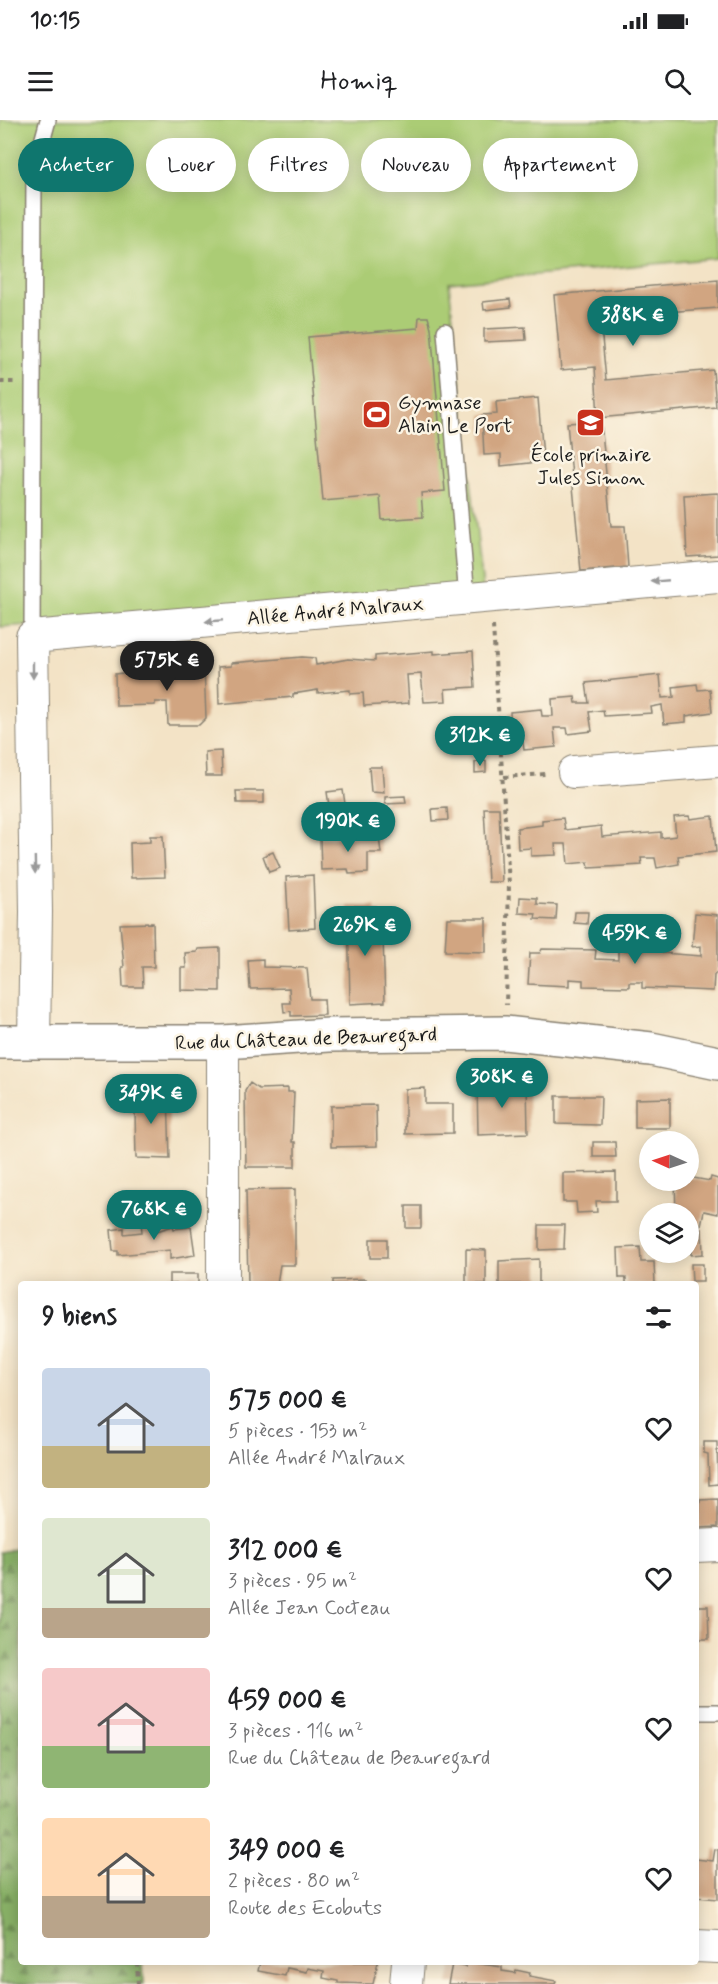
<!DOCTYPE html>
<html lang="fr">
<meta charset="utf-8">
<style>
:root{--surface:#fff;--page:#f6f6f6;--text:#202124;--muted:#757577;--accent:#0f766e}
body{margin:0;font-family:Mynerve,sans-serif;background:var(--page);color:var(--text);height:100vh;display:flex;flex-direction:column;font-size:22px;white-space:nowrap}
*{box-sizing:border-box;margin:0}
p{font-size:20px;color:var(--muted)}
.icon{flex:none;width:33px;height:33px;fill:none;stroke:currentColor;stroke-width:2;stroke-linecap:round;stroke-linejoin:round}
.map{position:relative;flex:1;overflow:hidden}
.sheet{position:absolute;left:18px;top:1161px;width:681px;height:684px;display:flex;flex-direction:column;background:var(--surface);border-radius:6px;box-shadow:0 3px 15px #0003}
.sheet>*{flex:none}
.hud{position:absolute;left:18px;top:18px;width:682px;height:54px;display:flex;gap:12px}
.needle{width:39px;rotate:273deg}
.fabs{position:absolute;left:639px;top:1011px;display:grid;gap:12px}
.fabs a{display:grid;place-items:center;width:60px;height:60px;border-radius:50%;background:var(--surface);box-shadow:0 3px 15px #0003;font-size:30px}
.price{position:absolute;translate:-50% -51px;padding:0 14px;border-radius:21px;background:var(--accent);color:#fff;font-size:20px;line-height:39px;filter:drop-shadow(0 2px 3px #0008)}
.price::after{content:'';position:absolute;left:50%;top:36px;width:18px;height:14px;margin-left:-9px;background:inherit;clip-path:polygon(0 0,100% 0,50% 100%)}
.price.selected{background:#222;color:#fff}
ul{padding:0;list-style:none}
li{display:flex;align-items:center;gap:18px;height:150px;padding:0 24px}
li span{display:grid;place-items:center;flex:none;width:168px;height:120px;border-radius:6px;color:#555}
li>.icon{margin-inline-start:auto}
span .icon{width:72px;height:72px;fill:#fffc;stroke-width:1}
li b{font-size:26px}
h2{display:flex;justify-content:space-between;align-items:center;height:72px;padding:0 24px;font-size:26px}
.pill{padding:0 21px;border-radius:27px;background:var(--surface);box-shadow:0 3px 15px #0003;font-size:21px;line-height:54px}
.pill.selected{background:var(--accent);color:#fff}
.status{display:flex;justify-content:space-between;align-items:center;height:42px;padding:0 30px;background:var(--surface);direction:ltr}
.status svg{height:16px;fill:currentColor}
header{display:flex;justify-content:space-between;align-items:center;height:78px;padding:0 24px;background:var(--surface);font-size:27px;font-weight:600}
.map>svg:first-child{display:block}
.grass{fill:#abcc75;stroke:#647448;stroke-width:1.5}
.forest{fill:url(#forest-firs);stroke:#526641;stroke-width:1.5}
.building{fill:#d1a581}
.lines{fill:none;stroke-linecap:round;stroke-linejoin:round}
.service-casing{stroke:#888071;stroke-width:18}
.minor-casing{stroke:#888071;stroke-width:34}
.tertiary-casing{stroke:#888071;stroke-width:36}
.path{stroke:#888071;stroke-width:4;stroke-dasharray:4.5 4.5;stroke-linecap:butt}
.service{stroke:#fff;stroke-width:15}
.minor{stroke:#fff;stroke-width:32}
.tertiary{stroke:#fff;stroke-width:33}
.oneway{fill:#999}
.labels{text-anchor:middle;stroke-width:5;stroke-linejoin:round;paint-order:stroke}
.poi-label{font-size:20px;fill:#1c1c1c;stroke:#fcf5e5;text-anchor:start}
.street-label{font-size:20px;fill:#1c1c1c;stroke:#fcf5e5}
</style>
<div class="status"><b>10:15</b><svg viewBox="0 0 49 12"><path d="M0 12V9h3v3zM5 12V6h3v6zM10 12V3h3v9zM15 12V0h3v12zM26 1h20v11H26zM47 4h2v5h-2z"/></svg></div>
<header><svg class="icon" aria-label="menu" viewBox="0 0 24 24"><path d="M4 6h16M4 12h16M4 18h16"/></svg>Homiq<svg class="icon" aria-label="search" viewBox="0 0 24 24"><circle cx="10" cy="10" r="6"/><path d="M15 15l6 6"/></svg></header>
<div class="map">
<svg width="718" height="1864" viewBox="0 0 718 1864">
<defs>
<pattern id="forest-firs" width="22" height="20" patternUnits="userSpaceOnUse" patternTransform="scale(1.5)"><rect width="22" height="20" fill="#88b066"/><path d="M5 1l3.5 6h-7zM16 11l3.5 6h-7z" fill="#6e8e53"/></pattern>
</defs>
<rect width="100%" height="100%" fill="#fcf5e5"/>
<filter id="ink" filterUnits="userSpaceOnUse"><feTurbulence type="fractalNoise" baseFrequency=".0167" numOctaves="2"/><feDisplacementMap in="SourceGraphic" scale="12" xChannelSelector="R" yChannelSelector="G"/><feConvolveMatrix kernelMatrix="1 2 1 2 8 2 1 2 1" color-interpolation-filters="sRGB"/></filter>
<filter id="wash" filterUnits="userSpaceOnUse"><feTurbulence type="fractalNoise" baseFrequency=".008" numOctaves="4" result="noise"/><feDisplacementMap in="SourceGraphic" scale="24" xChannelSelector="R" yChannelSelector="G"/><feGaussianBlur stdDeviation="1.35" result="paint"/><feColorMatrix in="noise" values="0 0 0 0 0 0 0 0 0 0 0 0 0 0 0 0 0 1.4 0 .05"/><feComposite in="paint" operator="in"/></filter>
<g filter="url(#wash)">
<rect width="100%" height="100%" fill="#f3e3c6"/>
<!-- grass -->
<path class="grass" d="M 0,0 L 718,0 L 718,138 L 449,163 L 483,469 L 329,485 L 0,507 Z"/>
<!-- forest -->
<path class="forest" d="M 21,1428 L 21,1842 L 143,1842 L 144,1864 L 0,1864 L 0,1432 Z"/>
<g id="blocks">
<!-- building -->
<path class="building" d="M 718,160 L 718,188 L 600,197 L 606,260 L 713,250 L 716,287 L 598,298 L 595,247 L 561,250 L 554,175 Z
M 510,179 L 511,187 L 484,190 L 483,182 Z
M 419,197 L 428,197 L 431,208 L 445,371 L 421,373 L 423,397 L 382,400 L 380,376 L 323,381 L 308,217 L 418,208 Z
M 525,207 L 526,220 L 484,222 L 484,209 Z
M 538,278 L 543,337 L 539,338 L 539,342 L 501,346 L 501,334 L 484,335 L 482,295 L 497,294 L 496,282 Z
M 601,301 L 611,406 L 625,406 L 628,447 L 581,451 L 567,303 Z
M 718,373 L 718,435 L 687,437 L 684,375 Z
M 434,531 L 434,534 L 473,531 L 475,567 L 445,569 L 446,581 L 424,582 L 421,554 L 407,555 L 409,583 L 364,586 L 363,573 L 350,574 L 350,570 L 318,573 L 318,570 L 293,574 L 293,577 L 219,584 L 218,547 L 231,546 L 231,543 L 302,537 L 315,538 L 316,545 L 348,539 L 375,541 L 375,536 Z
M 192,543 L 192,547 L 204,546 L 206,598 L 199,605 L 168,605 L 167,582 L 155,582 L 155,585 L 116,586 L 115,554 L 154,549 L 154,555 L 167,555 L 166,547 Z
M 660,555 L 662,578 L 674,577 L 673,567 L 697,564 L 698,570 L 710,569 L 712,592 L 686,596 L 686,602 L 664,604 L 662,585 L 651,587 L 652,593 L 604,596 L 603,590 L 589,592 L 592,611 L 568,614 L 567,608 L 554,608 L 556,627 L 524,630 L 522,615 L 511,617 L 510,592 L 541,589 L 542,596 L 553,596 L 552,579 L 575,577 L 576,583 L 589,583 L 586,563 Z
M 221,631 L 222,656 L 206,656 L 205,632 Z
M 486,641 L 486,652 L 475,653 L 475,642 Z
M 369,647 L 382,647 L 384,673 L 371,672 Z
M 343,670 L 345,684 L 329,686 L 327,672 Z
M 236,671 L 264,671 L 264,683 L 237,683 Z
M 405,676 L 406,683 L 385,684 L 385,677 Z
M 447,688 L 448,700 L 433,701 L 432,689 Z
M 484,688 L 499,688 L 502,762 L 488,762 Z
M 689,696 L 690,699 L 713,696 L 716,732 L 678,736 L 679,744 L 657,748 L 655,738 L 641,738 L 642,745 L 589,748 L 588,742 L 568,744 L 566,724 L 555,724 L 556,735 L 531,736 L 531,728 L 518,729 L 517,708 L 542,705 L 542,700 L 563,698 L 565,710 L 601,706 L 602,717 L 661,712 L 661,718 L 676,716 L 674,697 Z
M 367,715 L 379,717 L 381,733 L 368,733 L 368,753 L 349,754 L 348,749 L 321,750 L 320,718 Z
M 150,716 L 163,716 L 165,757 L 131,758 L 130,723 L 150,722 Z
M 273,732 L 280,748 L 269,752 L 263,736 Z
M 313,755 L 315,808 L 289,810 L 286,757 Z
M 520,777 L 537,778 L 537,784 L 557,785 L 556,800 L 535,799 L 536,794 L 519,793 Z
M 348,786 L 375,786 L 376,816 L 383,817 L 385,882 L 350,884 Z
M 575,792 L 588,792 L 587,804 L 574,803 Z
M 695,793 L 718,795 L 718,853 L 714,855 L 713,871 L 642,868 L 642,862 L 629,862 L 629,867 L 583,866 L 583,860 L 569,859 L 569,866 L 528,864 L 530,833 L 540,833 L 542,829 L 596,830 L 595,839 L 618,840 L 618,830 L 643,831 L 644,824 L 662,825 L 662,833 L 701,836 L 701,826 L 692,827 Z
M 447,798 L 486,798 L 486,832 L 445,831 Z
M 153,803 L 154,847 L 142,847 L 143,867 L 123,867 L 122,847 L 124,847 L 120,804 Z
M 220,828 L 220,871 L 181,870 L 181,848 L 186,848 L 185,833 L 197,832 L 198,829 Z
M 263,839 L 263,847 L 307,848 L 310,879 L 324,879 L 325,895 L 291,896 L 291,891 L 284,892 L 283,883 L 290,883 L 289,868 L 250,869 L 248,840 Z
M 477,962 L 527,964 L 528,1013 L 478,1015 Z
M 250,963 L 259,969 L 288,968 L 288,972 L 294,972 L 292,1022 L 295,1022 L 295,1047 L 246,1047 L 245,971 Z
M 425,968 L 425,984 L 453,984 L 453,1013 L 405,1014 L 405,969 Z
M 129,973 L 168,973 L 170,1039 L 136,1038 L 135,991 L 129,991 Z
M 556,976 L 601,976 L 600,1005 L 556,1004 Z
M 670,978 L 670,1008 L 635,1008 L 635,979 Z
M 376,985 L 377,1026 L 331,1027 L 331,986 Z
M 593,1022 L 615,1022 L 616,1037 L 593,1037 Z
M 616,1052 L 616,1081 L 596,1081 L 597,1092 L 577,1093 L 576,1082 L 563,1082 L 563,1053 Z
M 688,1057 L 710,1061 L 711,1057 L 718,1059 L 718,1094 L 704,1091 L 701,1105 L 691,1102 L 690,1109 L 688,1094 L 676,1094 L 675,1060 L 688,1060 Z
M 295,1069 L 295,1145 L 280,1145 L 277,1164 L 248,1164 L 246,1070 Z
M 406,1086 L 421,1086 L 421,1108 L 406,1108 Z
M 155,1100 L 157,1111 L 173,1106 L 174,1109 L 191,1107 L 195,1135 L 170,1139 L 170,1130 L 118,1135 L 118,1131 L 113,1131 L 111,1110 L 124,1108 L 124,1114 L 142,1112 L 141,1102 Z
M 539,1105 L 565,1105 L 564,1129 L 539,1130 Z
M 702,1109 L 703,1134 L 691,1135 L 691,1110 Z
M 370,1119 L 387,1119 L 387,1138 L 370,1138 Z
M 640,1127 L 641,1142 L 654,1142 L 655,1164 L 626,1164 L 626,1158 L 619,1158 L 618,1128 Z
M 466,1129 L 486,1130 L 486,1164 L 466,1164 Z
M 539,1139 L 539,1164 L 499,1164 L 499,1141 Z
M 691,1144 L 703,1144 L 703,1161 L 692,1161 Z
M 169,1154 L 198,1154 L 198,1164 L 169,1164 Z
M 366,1159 L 366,1164 L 333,1164 L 333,1160 Z
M 704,1322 L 717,1322 L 718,1364 L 709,1365 L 708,1334 L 704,1333 Z
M 718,1379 L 718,1411 L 716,1407 L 699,1408 L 700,1380 Z
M 696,1486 L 708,1486 L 709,1519 L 696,1519 Z
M 715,1729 L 718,1730 L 718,1779 L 696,1777 L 696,1739 L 713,1741 Z
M 260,1842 L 378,1842 L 373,1864 L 338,1863 L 338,1861 L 323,1858 L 324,1851 L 308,1848 L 307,1852 L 287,1848 L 285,1856 L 258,1851 Z
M 467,1842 L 502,1847 L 502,1851 L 515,1853 L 516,1850 L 530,1853 L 529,1856 L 556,1861 L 555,1864 L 448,1864 L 452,1844 L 466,1847 Z"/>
</g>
</g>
<g filter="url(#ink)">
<use href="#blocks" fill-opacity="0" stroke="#888071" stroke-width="1.5"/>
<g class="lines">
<defs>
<path id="service" d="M 445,211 L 467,478
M 32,517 L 34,51 L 48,0
M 696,1592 L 718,1592"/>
<path id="minor" d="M 574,652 L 718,641
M 34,922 L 36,792 L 32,517 L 718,456
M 223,922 L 223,1164
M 696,1426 L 718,1425
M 696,1826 L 718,1827
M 406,1864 L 408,1842"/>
<path id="tertiary" d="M 0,922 L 223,922 L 329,915 L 505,913 L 651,929 L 718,943"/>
</defs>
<!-- service casing -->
<use href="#service" class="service-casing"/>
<!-- minor casing -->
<use href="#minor" class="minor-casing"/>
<!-- tertiary casing -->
<use href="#tertiary" class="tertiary-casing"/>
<!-- path -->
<path class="path" d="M 0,262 L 14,262
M 493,506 L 509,764 L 506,885
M 504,657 L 545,654
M 137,1842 L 138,1864"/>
<!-- service -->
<use href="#service" class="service"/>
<!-- minor -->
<use href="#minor" class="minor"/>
<!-- tertiary -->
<use href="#tertiary" class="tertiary"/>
</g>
<!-- one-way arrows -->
<defs><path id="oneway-solid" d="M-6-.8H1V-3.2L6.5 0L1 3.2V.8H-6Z" transform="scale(1.5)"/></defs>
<g class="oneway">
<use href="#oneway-solid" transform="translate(660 461) rotate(175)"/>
<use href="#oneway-solid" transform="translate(214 501) rotate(175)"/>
<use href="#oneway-solid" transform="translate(33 550) rotate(90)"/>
<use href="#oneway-solid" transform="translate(35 745) rotate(89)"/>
</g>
</g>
<!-- icons -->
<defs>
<symbol id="stadium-square" viewBox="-11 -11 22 22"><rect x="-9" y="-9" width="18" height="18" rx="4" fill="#c8321e" stroke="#fcf5e5"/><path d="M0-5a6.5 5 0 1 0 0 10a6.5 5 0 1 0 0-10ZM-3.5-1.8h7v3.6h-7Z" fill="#fff"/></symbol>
<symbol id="school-square" viewBox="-11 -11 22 22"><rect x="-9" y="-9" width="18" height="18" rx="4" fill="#c8321e" stroke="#fcf5e5"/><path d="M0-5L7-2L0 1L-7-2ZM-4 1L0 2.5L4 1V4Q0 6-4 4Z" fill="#fff"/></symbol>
</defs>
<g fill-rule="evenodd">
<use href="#stadium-square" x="360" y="278" width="33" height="33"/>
<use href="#school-square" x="574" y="286" width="33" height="33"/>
</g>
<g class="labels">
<!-- poi labels -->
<g class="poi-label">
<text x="398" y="289">Gymnase<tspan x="398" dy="23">Alain Le Port</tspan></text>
<text x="591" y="341" text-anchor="middle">École primaire<tspan x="591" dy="23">Jules Simon</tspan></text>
</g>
<!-- street labels -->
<g class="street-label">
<text transform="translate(335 490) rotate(-5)" y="7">Allée André Malraux</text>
<text transform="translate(306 918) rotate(-2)" y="7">Rue du Château de Beauregard</text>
</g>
</g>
</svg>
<div class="fabs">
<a><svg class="needle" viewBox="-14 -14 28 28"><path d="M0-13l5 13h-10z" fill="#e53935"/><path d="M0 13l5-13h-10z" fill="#757577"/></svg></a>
<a><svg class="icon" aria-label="layers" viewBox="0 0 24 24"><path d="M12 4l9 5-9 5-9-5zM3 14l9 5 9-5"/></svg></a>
</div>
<b class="price" style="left:633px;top:227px">388K €</b>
<b class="price selected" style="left:167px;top:572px">575K €</b>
<b class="price" style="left:480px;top:647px">312K €</b>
<b class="price" style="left:348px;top:733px">190K €</b>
<b class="price" style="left:365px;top:837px">269K €</b>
<b class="price" style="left:635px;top:845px">459K €</b>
<b class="price" style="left:502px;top:989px">308K €</b>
<b class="price" style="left:151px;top:1005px">349K €</b>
<b class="price" style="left:154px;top:1121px">768K €</b>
<div class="hud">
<a class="pill selected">Acheter</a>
<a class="pill">Louer</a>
<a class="pill">Filtres</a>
<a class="pill">Nouveau</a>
<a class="pill">Appartement</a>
</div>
<section class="sheet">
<h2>9 biens<svg class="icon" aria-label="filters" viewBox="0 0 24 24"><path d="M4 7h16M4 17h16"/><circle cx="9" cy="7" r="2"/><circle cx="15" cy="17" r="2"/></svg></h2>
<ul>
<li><span style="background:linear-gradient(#c9d6e8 65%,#c2b280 0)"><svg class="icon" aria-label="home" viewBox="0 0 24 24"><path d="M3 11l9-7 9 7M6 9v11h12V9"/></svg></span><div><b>575 000 €</b><p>5 pièces · 153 m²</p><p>Allée André Malraux</p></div><svg class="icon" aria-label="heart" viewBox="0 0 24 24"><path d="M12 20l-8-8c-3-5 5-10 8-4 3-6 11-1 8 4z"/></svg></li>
<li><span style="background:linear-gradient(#dfe7d0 75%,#b9a48a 0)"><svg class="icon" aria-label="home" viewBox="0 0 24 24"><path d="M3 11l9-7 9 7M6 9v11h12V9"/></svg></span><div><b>312 000 €</b><p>3 pièces · 95 m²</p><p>Allée Jean Cocteau</p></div><svg class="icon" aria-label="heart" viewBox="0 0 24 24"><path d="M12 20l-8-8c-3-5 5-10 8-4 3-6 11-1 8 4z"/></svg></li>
<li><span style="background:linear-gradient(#f6c9c9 65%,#8fb573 0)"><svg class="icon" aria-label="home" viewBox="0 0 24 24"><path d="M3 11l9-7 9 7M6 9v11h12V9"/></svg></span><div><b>459 000 €</b><p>3 pièces · 116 m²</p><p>Rue du Château de Beauregard</p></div><svg class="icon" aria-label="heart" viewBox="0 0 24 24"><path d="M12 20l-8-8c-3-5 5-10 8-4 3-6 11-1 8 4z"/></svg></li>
<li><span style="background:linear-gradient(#ffd9b3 65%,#b9a48a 0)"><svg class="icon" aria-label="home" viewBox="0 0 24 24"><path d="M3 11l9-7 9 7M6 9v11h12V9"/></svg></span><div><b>349 000 €</b><p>2 pièces · 80 m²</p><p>Route des Ecobuts</p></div><svg class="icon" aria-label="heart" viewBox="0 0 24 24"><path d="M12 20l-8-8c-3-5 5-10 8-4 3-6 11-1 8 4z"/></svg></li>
</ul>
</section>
</div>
